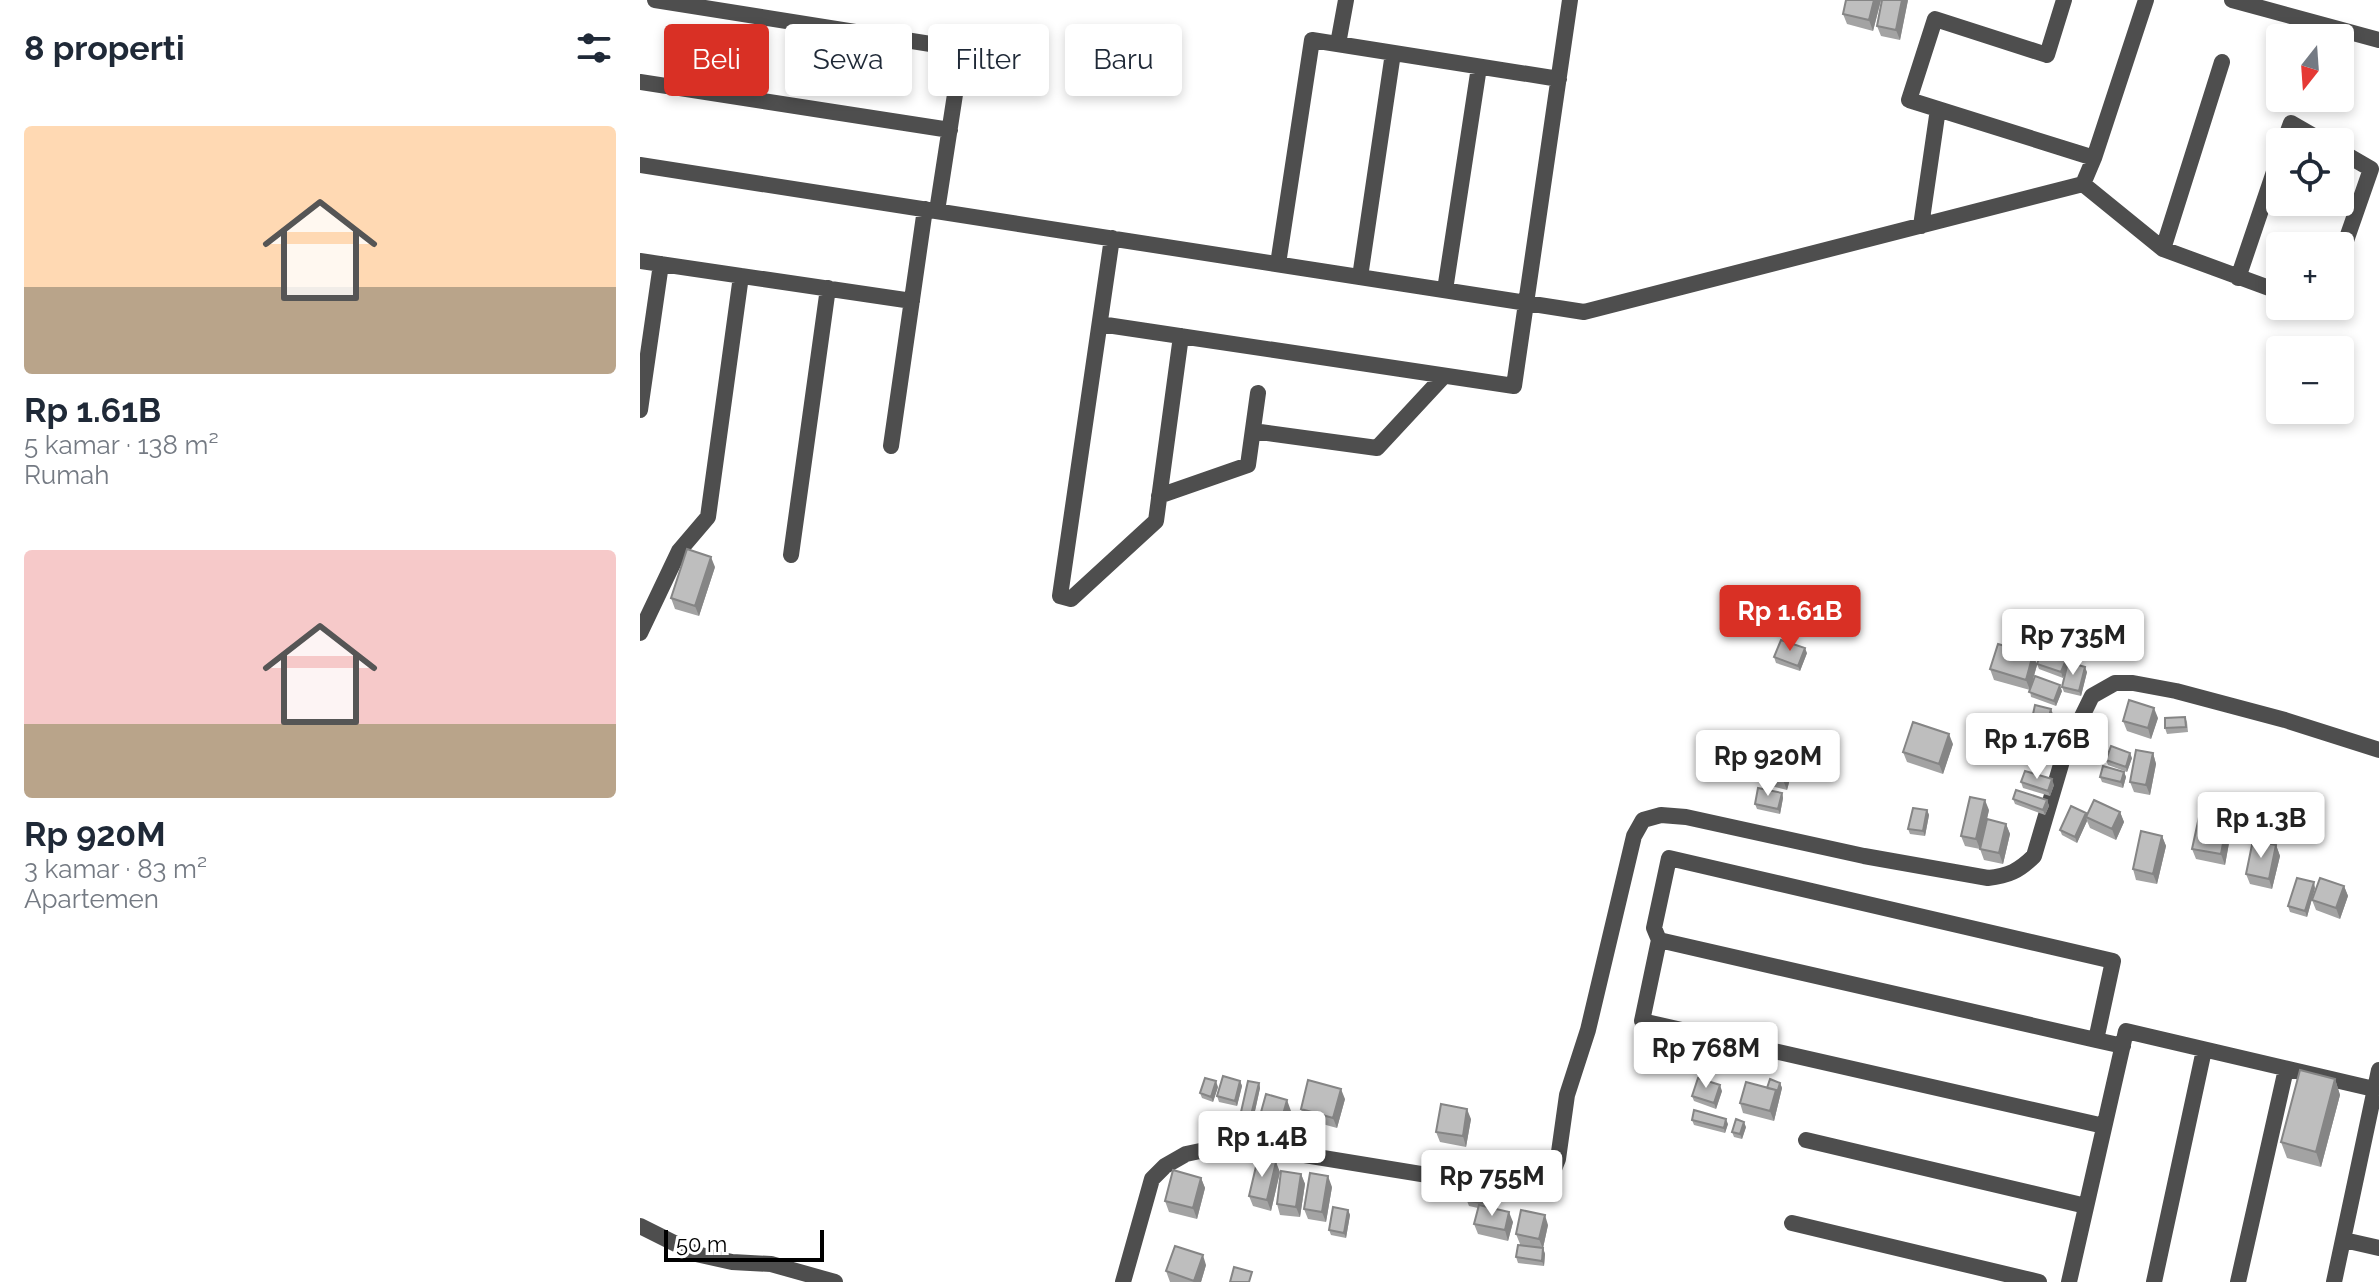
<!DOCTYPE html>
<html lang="id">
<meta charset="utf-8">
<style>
:root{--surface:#fff;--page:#f6f6f7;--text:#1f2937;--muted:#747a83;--accent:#d93025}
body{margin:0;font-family:Raleway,sans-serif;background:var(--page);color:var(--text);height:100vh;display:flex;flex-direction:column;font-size:30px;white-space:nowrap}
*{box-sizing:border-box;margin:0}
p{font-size:26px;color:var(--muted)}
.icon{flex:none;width:44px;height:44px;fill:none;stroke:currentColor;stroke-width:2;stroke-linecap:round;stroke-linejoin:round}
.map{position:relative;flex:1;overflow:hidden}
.details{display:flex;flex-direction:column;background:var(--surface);width:640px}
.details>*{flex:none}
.hud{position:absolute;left:24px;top:24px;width:760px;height:72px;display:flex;gap:16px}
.needle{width:52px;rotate:197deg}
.tools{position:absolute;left:1626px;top:24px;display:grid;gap:16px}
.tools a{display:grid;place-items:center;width:88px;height:88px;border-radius:8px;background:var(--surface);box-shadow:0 4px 12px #0003;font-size:40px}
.scale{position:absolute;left:24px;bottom:20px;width:160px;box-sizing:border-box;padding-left:8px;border:4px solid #000;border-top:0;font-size:22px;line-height:28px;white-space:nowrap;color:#000;-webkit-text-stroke:6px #fff;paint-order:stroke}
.price{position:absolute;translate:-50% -68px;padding:0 18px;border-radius:8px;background:#fff;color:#222;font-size:26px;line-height:52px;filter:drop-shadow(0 2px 4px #0008)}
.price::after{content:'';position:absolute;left:50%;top:48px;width:24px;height:18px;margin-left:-12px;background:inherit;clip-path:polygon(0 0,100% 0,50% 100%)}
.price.current{background:var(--accent);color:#fff}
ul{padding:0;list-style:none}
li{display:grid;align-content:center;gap:16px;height:424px;padding:0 24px}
li span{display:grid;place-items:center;height:248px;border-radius:8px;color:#555}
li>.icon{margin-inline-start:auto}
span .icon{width:144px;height:144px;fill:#fffc;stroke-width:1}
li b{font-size:34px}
h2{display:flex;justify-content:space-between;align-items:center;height:96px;padding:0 24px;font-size:34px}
.chip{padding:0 28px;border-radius:8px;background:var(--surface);box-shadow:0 4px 12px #0003;font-size:28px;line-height:72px}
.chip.current{background:var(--accent);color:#fff}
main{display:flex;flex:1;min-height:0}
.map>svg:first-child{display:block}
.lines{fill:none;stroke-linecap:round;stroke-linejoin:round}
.minor{stroke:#4e4e4e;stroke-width:16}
.tertiary{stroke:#4e4e4e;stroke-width:16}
.wall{fill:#a3a3a3}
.shaded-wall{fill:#858585}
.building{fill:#bebebe;stroke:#858585;stroke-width:2}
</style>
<main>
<section class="details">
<h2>8 properti<svg class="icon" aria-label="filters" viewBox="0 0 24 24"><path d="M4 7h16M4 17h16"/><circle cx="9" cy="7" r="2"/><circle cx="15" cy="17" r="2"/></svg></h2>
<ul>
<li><span style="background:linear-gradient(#ffd9b3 65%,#b9a48a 0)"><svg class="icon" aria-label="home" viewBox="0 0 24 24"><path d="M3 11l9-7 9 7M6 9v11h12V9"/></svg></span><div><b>Rp 1.61B</b><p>5 kamar · 138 m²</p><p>Rumah</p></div></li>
<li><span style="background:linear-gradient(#f6c9c9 70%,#b9a48a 0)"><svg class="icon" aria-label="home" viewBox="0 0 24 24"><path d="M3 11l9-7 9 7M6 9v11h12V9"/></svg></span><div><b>Rp 920M</b><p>3 kamar · 83 m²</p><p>Apartemen</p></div></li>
</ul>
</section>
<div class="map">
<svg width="1739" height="1282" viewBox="0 0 1739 1282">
<rect width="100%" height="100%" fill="#fff"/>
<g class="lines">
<!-- minor -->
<path class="minor" d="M 15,0 L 322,49 L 297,211
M 1424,0 L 1407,55 L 1295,19 L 1269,100 L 1454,158
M 698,44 L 706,0
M 0,82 L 310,130
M 1644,142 L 1651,123 L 1684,142
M 1700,151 L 1731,169 L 1700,258
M 0,165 L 944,312 L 1443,184 L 1454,158 L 1506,0
M 1443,184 L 1523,249 L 1640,292
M 1281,226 L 1298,109
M 472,238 L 420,596 L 431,599 L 516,521 L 541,336
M 1523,249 L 1582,62
M 0,261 L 272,301
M 638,264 L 672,40 L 919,79
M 720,277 L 753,53
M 1598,278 L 1640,154
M 805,290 L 839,67
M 1682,306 L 1683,306
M 460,324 L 874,386 L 930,0
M 0,410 L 21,264
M 613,431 L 737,448 L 803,377
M 251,446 L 285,209
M 519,496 L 608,465 L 618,393
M 151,555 L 188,288
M 0,633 L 39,551 L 68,517 L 101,276
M 1019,940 L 1456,1040
M 1464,1126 L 1002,1021 L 1019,940 L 1014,928 L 1029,858 L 1473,961 L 1456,1040 L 1483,1046
M 1166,1140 L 1446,1206
M 1152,1223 L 1399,1282
M 0,1226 L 56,1254 L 92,1262 L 131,1264 L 195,1282
M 1704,1240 L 1739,1248
M 483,1282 L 512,1179 L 525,1166 L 546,1154 L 579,1147 L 634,1150 L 891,1192 L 908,1184 L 918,1159 L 927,1095 L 948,1030 L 994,836 L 1003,820 L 1021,815 L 1046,817 L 1224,856 L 1348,878 C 1368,876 1379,871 1394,856 L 1425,751 L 1452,696 L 1475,683 L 1493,683 L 1536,691 L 1645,720 L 1739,750
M 1429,1282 L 1486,1031 L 1734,1089
M 1514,1282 L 1564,1050
M 1598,1282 L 1646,1069
M 1694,1282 L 1739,1070"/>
<!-- tertiary -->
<path class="tertiary" d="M 1592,0 L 1739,40"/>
</g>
<!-- wall -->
<path class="wall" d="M 1206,0 L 1241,0 L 1233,31 L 1207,24 L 1203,14 Z
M 1268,0 L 1260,40 L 1241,36 L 1237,26 Z
M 75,567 L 59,616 L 35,609 L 31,598 Z
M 1167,653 L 1160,671 L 1136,663 L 1134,657 Z
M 1393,654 L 1397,665 L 1390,689 L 1422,691 L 1416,706 L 1391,697 L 1390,690 L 1354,680 L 1350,669 Z
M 1397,664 L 1428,665 L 1447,672 L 1441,696 L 1424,692 L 1422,687 L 1427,666 L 1423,678 L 1399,669 Z
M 1413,714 L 1408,732 L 1393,728 L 1391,723 Z
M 1545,717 L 1547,722 L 1548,732 L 1527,734 L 1525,728 Z
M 1518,718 L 1511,739 L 1487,731 L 1483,721 Z
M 1313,744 L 1303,774 L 1267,762 L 1263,752 Z
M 1513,753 L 1516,764 L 1510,795 L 1494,792 L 1490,782 Z
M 1492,758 L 1487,772 L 1468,765 L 1466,760 Z
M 1154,764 L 1147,790 L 1123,784 L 1119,773 Z
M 1484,772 L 1486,777 L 1483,788 L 1462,782 L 1460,777 Z
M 1381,782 L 1414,785 L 1410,796 L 1383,788 Z
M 1142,793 L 1143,798 L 1140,814 L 1117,809 L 1115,804 Z
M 1373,799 L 1407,800 L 1409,806 L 1405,815 L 1375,804 Z
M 1287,810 L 1289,815 L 1285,836 L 1270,834 L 1268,829 Z
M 1349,810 L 1340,849 L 1325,846 L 1321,836 Z
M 1480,812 L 1484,822 L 1476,840 L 1450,828 L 1447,821 L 1437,843 L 1422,835 L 1420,830 L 1446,813 L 1447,815 Z
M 1587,822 L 1591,832 L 1585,865 L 1556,859 L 1552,849 Z
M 1366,824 L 1370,834 L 1363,864 L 1344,860 L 1340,849 Z
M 1522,836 L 1526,846 L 1517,884 L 1496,880 L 1493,869 Z
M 1636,845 L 1640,856 L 1632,889 L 1610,884 L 1606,874 Z
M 1704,886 L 1708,896 L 1700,919 L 1676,910 L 1672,900 Z
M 1675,888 L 1667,917 L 1650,912 L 1648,906 Z
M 1695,1079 L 1700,1095 L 1681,1167 L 1647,1158 L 1641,1142 Z
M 600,1081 L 602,1086 L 597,1106 L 579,1102 L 577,1096 Z
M 619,1083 L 620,1088 L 613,1120 L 603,1118 L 601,1112 Z
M 1140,1083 L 1142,1088 L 1134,1121 L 1103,1113 L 1100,1103 L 1127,1088 Z
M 578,1087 L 573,1102 L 562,1098 L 560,1093 Z
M 1082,1091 L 1076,1109 L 1054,1101 L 1052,1096 Z
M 705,1099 L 697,1128 L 664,1119 L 661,1109 Z
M 651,1111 L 643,1139 L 622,1133 L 618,1123 Z
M 831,1119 L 826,1147 L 800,1142 L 796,1132 Z
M 1052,1120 L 1088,1124 L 1085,1133 L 1054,1125 Z
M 1106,1127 L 1102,1139 L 1094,1137 L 1092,1132 Z
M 802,1161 L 827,1161 L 826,1167 L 804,1166 Z
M 640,1172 L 631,1211 L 613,1206 L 609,1196 Z
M 661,1174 L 665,1184 L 660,1217 L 640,1215 L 637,1204 Z
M 561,1178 L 565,1188 L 557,1219 L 529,1212 L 525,1201 Z
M 692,1187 L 686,1222 L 668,1219 L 664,1209 Z
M 852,1192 L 854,1198 L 853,1208 L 873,1222 L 868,1241 L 838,1234 L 834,1224 L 838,1208 L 829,1206 L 827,1201 Z
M 708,1210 L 710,1215 L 706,1238 L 691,1235 L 689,1230 Z
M 908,1225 L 903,1248 L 905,1254 L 904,1266 L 878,1263 L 876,1257 L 880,1244 L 876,1234 Z
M 566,1265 L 561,1282 L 530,1282 L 526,1271 Z"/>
<!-- shaded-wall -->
<path class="shaded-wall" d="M 1234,0 L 1241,0 L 1233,31 L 1229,20 Z
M 1262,0 L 1268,0 L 1260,40 L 1256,30 Z
M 71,557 L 75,567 L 59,616 L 55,606 Z
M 1165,648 L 1167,653 L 1160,671 L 1158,666 Z
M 1393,654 L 1397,665 L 1390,690 L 1386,680 Z
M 1426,660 L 1428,665 L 1423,678 L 1421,672 Z
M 1445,667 L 1447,672 L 1441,696 L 1439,691 Z
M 1420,685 L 1422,691 L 1416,706 L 1414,701 Z
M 1514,708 L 1518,718 L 1511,739 L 1508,728 Z
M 1411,709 L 1413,714 L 1408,732 L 1406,727 Z
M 1309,734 L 1313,744 L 1303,774 L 1299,764 Z
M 1150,753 L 1154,764 L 1147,790 L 1143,780 Z
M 1490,753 L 1492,758 L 1487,772 L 1486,767 Z
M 1513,753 L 1516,764 L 1510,795 L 1506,785 Z
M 1484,772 L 1486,777 L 1483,788 L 1481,782 Z
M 1412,779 L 1414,785 L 1410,796 L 1408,791 Z
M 1142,793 L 1143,798 L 1140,814 L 1138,809 Z
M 1345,800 L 1349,810 L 1340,849 L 1336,839 Z
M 1407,800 L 1409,806 L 1405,815 L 1403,810 Z
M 1287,810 L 1289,815 L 1285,836 L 1283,831 Z
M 1480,812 L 1484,822 L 1476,840 L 1472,829 Z
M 1446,813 L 1448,818 L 1446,817 L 1447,821 L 1437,843 L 1435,837 Z
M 1587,822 L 1591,832 L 1585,865 L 1581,854 Z
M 1366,824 L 1370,834 L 1363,864 L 1359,853 Z
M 1522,836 L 1526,846 L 1517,884 L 1513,874 Z
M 1636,845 L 1640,856 L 1632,889 L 1629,879 Z
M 1674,882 L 1675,888 L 1667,917 L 1665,911 Z
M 1704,886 L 1708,896 L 1700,919 L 1696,908 Z
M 1695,1079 L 1700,1095 L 1681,1167 L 1676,1152 Z
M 576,1081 L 578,1087 L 573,1102 L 571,1097 Z
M 600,1081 L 602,1086 L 597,1106 L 595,1101 Z
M 619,1083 L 620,1088 L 613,1120 L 611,1115 Z
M 1140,1083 L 1142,1088 L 1134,1121 L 1130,1111 L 1136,1090 Z
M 1080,1085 L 1082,1091 L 1076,1109 L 1074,1103 Z
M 701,1089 L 705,1099 L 697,1128 L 693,1118 Z
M 647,1100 L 651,1111 L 643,1139 L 639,1129 Z
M 827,1109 L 831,1119 L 826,1147 L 823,1136 Z
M 1086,1119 L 1088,1124 L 1085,1133 L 1084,1128 Z
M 1104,1122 L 1106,1127 L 1102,1139 L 1100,1134 Z
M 636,1162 L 640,1172 L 631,1211 L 627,1200 Z
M 661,1174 L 665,1184 L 660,1217 L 656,1207 Z
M 688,1176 L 692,1187 L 686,1222 L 682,1212 Z
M 561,1178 L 565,1188 L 557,1219 L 553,1208 Z
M 852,1192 L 854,1198 L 852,1210 L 850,1204 Z
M 708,1210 L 710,1215 L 706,1238 L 704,1233 Z
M 869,1212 L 873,1222 L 868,1241 L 865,1230 Z
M 905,1215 L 908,1225 L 903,1248 L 905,1254 L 904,1266 L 902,1261 L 903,1249 L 899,1239 Z
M 563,1255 L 566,1265 L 561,1282 L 554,1282 Z"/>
<!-- building -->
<path class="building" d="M 1206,0 L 1234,0 L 1229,20 L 1203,14 Z
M 1242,0 L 1262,0 L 1256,30 L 1237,26 Z
M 47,549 L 71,557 L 55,606 L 31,598 Z
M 1141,640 L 1165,648 L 1158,666 L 1134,657 Z
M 1358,644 L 1393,654 L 1386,680 L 1350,669 Z
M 1402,651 L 1426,660 L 1421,672 L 1397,664 Z
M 1428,662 L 1445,667 L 1439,691 L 1422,687 Z
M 1395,676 L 1420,685 L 1414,701 L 1389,692 Z
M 1489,700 L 1514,708 L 1508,728 L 1483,721 Z
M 1395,705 L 1411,709 L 1406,727 L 1391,723 Z
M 1545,717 L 1546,727 L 1525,728 L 1525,718 Z
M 1273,722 L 1309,734 L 1299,764 L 1263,752 Z
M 1471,746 L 1490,753 L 1486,767 L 1466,760 Z
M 1126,747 L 1150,753 L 1143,780 L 1119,773 Z
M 1496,750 L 1513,753 L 1506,785 L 1490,782 Z
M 1463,766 L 1484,772 L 1481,782 L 1460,777 Z
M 1385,771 L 1412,779 L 1408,791 L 1381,782 Z
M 1118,788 L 1142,793 L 1138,809 L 1115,804 Z
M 1376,790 L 1407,800 L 1403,810 L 1373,799 Z
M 1330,797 L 1345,800 L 1336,839 L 1321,836 Z
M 1454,800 L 1480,812 L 1472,829 L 1446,817 Z
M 1431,806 L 1446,813 L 1435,837 L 1420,830 Z
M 1273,808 L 1287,810 L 1283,831 L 1268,829 Z
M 1559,817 L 1587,822 L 1581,854 L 1552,849 Z
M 1347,819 L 1366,824 L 1359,853 L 1340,849 Z
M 1501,831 L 1522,836 L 1513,874 L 1493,869 Z
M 1613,840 L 1636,845 L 1629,879 L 1606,874 Z
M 1657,878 L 1674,882 L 1665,911 L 1648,906 Z
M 1680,878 L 1704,886 L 1696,908 L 1672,900 Z
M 1660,1070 L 1695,1079 L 1676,1152 L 1641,1142 Z
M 583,1076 L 600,1081 L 595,1101 L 577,1096 Z
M 565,1078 L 576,1081 L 571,1097 L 560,1093 Z
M 1058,1078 L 1080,1085 L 1074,1103 L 1052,1096 Z
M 1130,1079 L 1140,1083 L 1137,1093 L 1136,1090 L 1127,1088 Z
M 668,1080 L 701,1089 L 693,1118 L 661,1109 Z
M 608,1081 L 619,1083 L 611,1115 L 601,1112 Z
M 1106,1082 L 1136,1090 L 1130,1111 L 1100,1103 Z
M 626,1094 L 647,1100 L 639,1129 L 618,1123 Z
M 801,1104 L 827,1109 L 823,1136 L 796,1132 Z
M 1054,1110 L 1086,1119 L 1084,1128 L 1052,1120 Z
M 1096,1119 L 1104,1122 L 1100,1134 L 1092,1132 Z
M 802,1154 L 825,1156 L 824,1162 L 802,1161 Z
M 618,1158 L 636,1162 L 627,1200 L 609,1196 Z
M 533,1170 L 561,1178 L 553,1208 L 525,1201 Z
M 641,1171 L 661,1174 L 656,1207 L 637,1204 Z
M 670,1173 L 688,1176 L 682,1212 L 664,1209 Z
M 829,1189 L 852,1192 L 850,1204 L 827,1201 Z
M 839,1205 L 869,1212 L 865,1230 L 834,1224 Z
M 693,1207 L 708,1210 L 704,1233 L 689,1230 Z
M 881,1210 L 905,1215 L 899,1239 L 876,1234 Z
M 878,1245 L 903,1248 L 902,1261 L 876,1257 Z
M 535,1246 L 563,1255 L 554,1281 L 526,1271 Z
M 594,1267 L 612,1272 L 609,1282 L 590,1282 Z"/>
</svg>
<div class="tools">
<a><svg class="needle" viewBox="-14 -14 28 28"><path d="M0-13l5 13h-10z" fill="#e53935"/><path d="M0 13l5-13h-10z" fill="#747a83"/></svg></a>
<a><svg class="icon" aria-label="locate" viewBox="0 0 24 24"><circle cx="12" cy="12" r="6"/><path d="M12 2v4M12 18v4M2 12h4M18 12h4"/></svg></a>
<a>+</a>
<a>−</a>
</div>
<div class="scale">50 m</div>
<b class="price current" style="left:1150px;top:653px">Rp 1.61B</b>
<b class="price" style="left:1433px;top:677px">Rp 735M</b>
<b class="price" style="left:1397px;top:781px">Rp 1.76B</b>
<b class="price" style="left:1128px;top:798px">Rp 920M</b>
<b class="price" style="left:1621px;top:860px">Rp 1.3B</b>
<b class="price" style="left:1066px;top:1090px">Rp 768M</b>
<b class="price" style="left:622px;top:1179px">Rp 1.4B</b>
<b class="price" style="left:852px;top:1218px">Rp 755M</b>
<div class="hud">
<a class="chip current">Beli</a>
<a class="chip">Sewa</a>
<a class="chip">Filter</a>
<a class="chip">Baru</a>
</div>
</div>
</main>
